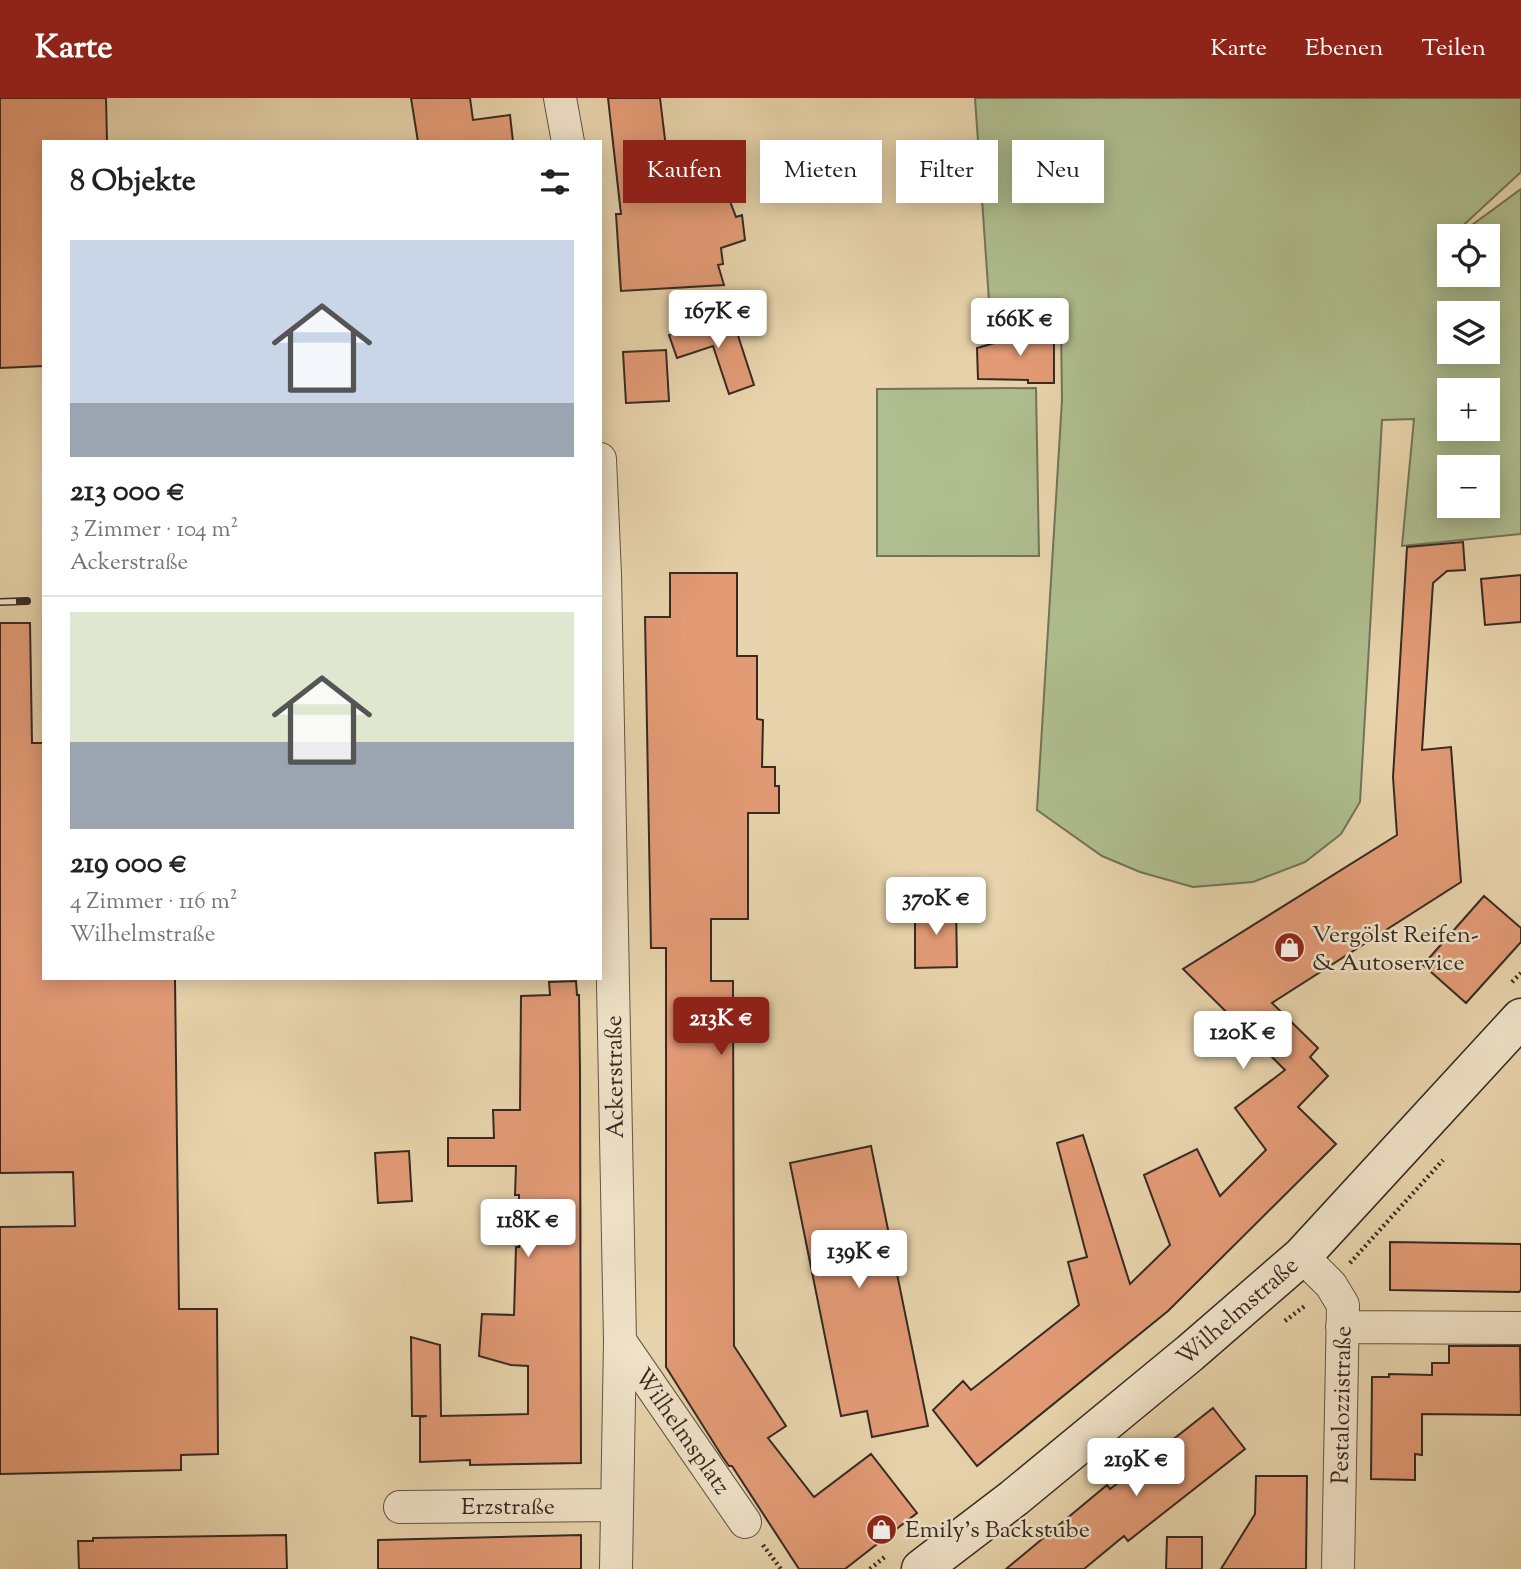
<!DOCTYPE html>
<html lang="de">
<meta charset="utf-8">
<style>
:root{--surface:#fff;--page:#f2f2f2;--text:#222;--muted:#767676;--line:#e0e0e0;--accent:#8f2418}
body{margin:0;font-family:"Sorts Mill Goudy",serif;background:var(--page);color:var(--text);height:100vh;display:flex;flex-direction:column;font-size:26px;white-space:nowrap}
*{box-sizing:border-box;margin:0}
p{font-size:23px;color:var(--muted)}
.icon{flex:none;width:38px;height:38px;fill:none;stroke:currentColor;stroke-width:2;stroke-linecap:round;stroke-linejoin:round}
.map{position:relative;flex:1;overflow:hidden}
.details{position:absolute;left:42px;top:42px;width:560px;height:840px;display:flex;flex-direction:column;background:var(--surface);border-radius:0px;box-shadow:0 4px 18px #0003}
.details>*{flex:none}
.hud{position:absolute;left:623px;top:42px;width:665px;height:63px;display:flex;gap:14px}
.controls{position:absolute;left:1437px;top:126px;display:grid;gap:14px}
.controls a{display:grid;place-items:center;width:63px;height:63px;border-radius:0px;background:var(--surface);box-shadow:0 4px 18px #0003;font-size:35px}
.price{position:absolute;translate:-50% -60px;padding:0 16px;border-radius:7px;background:#fff;color:#222;font-size:23px;line-height:46px;filter:drop-shadow(0 2px 4px #0008)}
.price::after{content:'';position:absolute;left:50%;top:42px;width:21px;height:16px;margin-left:-10px;background:inherit;clip-path:polygon(0 0,100% 0,50% 100%)}
.price.active{background:var(--accent);color:#fff}
ul{padding:0;list-style:none}
li{display:grid;align-content:center;gap:14px;height:371px;padding:0 28px}
li+li{border-top:2px solid var(--line)}
li span{display:grid;place-items:center;height:217px;border-radius:0px;color:#555}
li>.icon{margin-inline-start:auto}
span .icon{width:126px;height:126px;fill:#fffc;stroke-width:1}
li b{font-size:30px}
h2{display:flex;justify-content:space-between;align-items:center;height:84px;padding:0 28px;font-size:30px}
.chip{padding:0 24px;border-radius:0px;background:var(--surface);box-shadow:0 4px 18px #0003;font-size:24px;line-height:63px}
.chip.active{background:var(--accent);color:#fff}
header{display:flex;align-items:center;gap:42px;box-sizing:border-box;height:98px;padding:0 35px;background:var(--accent);color:#fff}
header strong{font-size:33px}
nav{display:flex;gap:38px;margin-inline-start:auto;font-size:24px}
.map>svg:first-child{display:block}
.green{fill:#afbe8f;stroke:#727459;stroke-width:2;fill-rule:evenodd}
.building{fill:#e39b76;stroke:#362a23;stroke-width:2}
.lines{fill:none;stroke-linecap:round;stroke-linejoin:round}
.minor-casing{stroke:#625445;stroke-width:34}
.secondary-casing{stroke:#362a23;stroke-width:41}
.path{stroke:#362a23;stroke-width:4.5;stroke-dasharray:2 3.5;stroke-linecap:butt}
.minor{stroke:#f0e3c9;stroke-width:32}
.secondary{stroke:#f0e3c9;stroke-width:38}
.rail-casing{stroke:#362a23;stroke-width:8}
.rail{stroke:#f0e3c9;stroke-width:5;stroke-dasharray:16;stroke-linecap:butt}
.labels{text-anchor:middle;stroke-width:5;stroke-linejoin:round;paint-order:stroke}
.poi-label{font-size:24px;fill:#362a23;stroke:#f0e3c9;text-anchor:start}
.street-label{font-size:24px;fill:#362a23;stroke:#f0e3c9}
</style>
<header>
<strong>Karte</strong>
<nav><a>Karte</a><a>Ebenen</a><a>Teilen</a></nav>
</header>
<div class="map">
<svg width="1521" height="1471" viewBox="0 0 1521 1471">
<rect width="100%" height="100%" fill="#e8d4ac"/>
<filter id="stains"><feTurbulence type="fractalNoise" baseFrequency=".00286" numOctaves="4"/><feColorMatrix values="0 0 0 0 .2 0 0 0 0 .09 0 0 0 0 .02 0 0 0 .5 -.17"/></filter>
<radialGradient id="worn" r=".72"><stop offset=".6" stop-color="#630" stop-opacity="0"/><stop offset="1" stop-color="#630" stop-opacity=".3"/></radialGradient>
<!-- green -->
<path class="green" d="M 975,0 L 1521,0 L 1521,74 L 1443,146 L 1444,147 L 1449,144 L 1449,177 L 1488,177 L 1488,138 L 1457,138 L 1521,91 L 1521,436 L 1402,448 L 1414,321 L 1382,322 L 1360,704 L 1341,736 L 1305,764 L 1253,784 L 1193,789 L 1140,774 L 1102,758 L 1037,712 L 1062,302 L 1061,227 L 992,246 ZM 1449,215 L 1488,215 L 1488,254 L 1449,254 ZM 1449,292 L 1488,292 L 1488,331 L 1449,331 ZM 1449,369 L 1488,369 L 1488,408 L 1449,408 Z
M 1036,290 L 1039,458 L 877,458 L 877,291 Z"/>
<!-- building -->
<path class="building" d="M 0,0 L 106,0 L 107,44 L 44,44 L 44,268 L 0,270 Z
M 411,0 L 470,0 L 473,22 L 510,17 L 513,44 L 418,44 Z
M 608,0 L 660,0 L 670,83 L 685,82 L 686,95 L 722,82 L 736,119 L 742,117 L 745,142 L 721,150 L 723,166 L 718,167 L 724,187 L 621,193 L 616,116 L 621,116 Z
M 731,216 L 754,287 L 729,296 L 713,248 L 677,260 L 669,237 Z
M 1054,228 L 1054,285 L 1028,285 L 1028,282 L 978,281 L 977,250 Z
M 666,252 L 669,303 L 626,305 L 623,254 Z
M 1463,444 L 1465,472 L 1447,473 L 1433,485 L 1422,652 L 1451,649 L 1461,784 L 1272,905 L 1318,950 L 1310,959 L 1328,978 L 1298,1009 L 1336,1046 L 1168,1213 L 977,1368 L 933,1312 L 963,1283 L 971,1292 L 1079,1207 L 1068,1164 L 1087,1159 L 1057,1045 L 1083,1037 L 1130,1186 L 1170,1147 L 1144,1077 L 1197,1051 L 1220,1098 L 1266,1052 L 1235,1010 L 1285,972 L 1183,871 L 1397,737 L 1393,679 L 1407,449 Z
M 670,475 L 737,475 L 737,558 L 757,558 L 757,621 L 763,622 L 762,669 L 775,669 L 775,688 L 779,688 L 779,715 L 748,715 L 748,821 L 711,821 L 711,883 L 733,883 L 734,1248 L 786,1328 L 768,1340 L 814,1399 L 871,1356 L 917,1415 L 845,1471 L 799,1471 L 732,1368 L 729,1368 L 722,1358 L 666,1269 L 666,850 L 651,850 L 645,519 L 670,519 Z
M 1521,477 L 1521,524 L 1485,527 L 1481,481 Z
M 0,525 L 30,525 L 32,645 L 44,645 L 44,880 L 175,880 L 179,1211 L 217,1211 L 218,1356 L 181,1357 L 181,1372 L 0,1376 L 0,1129 L 75,1128 L 73,1074 L 0,1075 Z
M 1484,798 L 1521,830 L 1521,844 L 1466,905 L 1423,867 Z
M 956,808 L 957,869 L 915,870 L 915,809 Z
M 576,883 L 577,897 L 579,897 L 580,974 L 581,1365 L 470,1367 L 470,1362 L 420,1364 L 420,1319 L 427,1318 L 412,1318 L 411,1239 L 440,1247 L 441,1318 L 528,1316 L 528,1268 L 511,1267 L 479,1258 L 482,1216 L 514,1217 L 516,1149 L 519,1149 L 519,1097 L 515,1097 L 516,1068 L 448,1068 L 448,1040 L 494,1040 L 493,1012 L 520,1012 L 521,898 L 550,897 L 549,884 Z
M 871,1048 L 928,1328 L 872,1339 L 867,1313 L 841,1318 L 790,1065 Z
M 409,1053 L 412,1103 L 378,1105 L 375,1055 Z
M 1390,1144 L 1521,1146 L 1521,1192 L 1519,1194 L 1390,1192 Z
M 1449,1248 L 1520,1248 L 1521,1317 L 1422,1316 L 1422,1357 L 1415,1356 L 1415,1382 L 1371,1381 L 1372,1279 L 1389,1279 L 1389,1276 L 1432,1277 L 1432,1265 L 1449,1265 Z
M 1213,1310 L 1245,1351 L 1128,1443 L 1124,1438 L 1084,1471 L 1006,1471 L 1107,1387 L 1110,1391 Z
M 1256,1378 L 1307,1378 L 1306,1471 L 1221,1471 L 1255,1416 Z
M 286,1437 L 287,1471 L 79,1471 L 78,1443 L 93,1443 L 93,1440 Z
M 581,1437 L 581,1471 L 378,1471 L 378,1442 Z
M 1167,1439 L 1202,1439 L 1202,1471 L 1166,1471 Z"/>
<g class="lines">
<defs>
<path id="minor" d="M 560,0 L 568,44
M 600,361 L 605,476 L 620,1243 L 616,1471
M 1302,1158 L 1331,1187 L 1343,1207 L 1338,1471
M 1342,1229 L 1521,1230
M 620,1243 L 745,1424
M 400,1409 L 616,1407"/>
<path id="secondary" d="M 921,1471 L 1014,1400 L 1190,1255 L 1302,1158 L 1521,920"/>
</defs>
<!-- minor casing -->
<use href="#minor" class="minor-casing"/>
<!-- secondary casing -->
<use href="#secondary" class="secondary-casing"/>
<!-- path -->
<path class="path" d="M 1512,884 L 1521,875
M 1350,1165 L 1443,1062
M 1285,1223 L 1306,1207
M 763,1447 L 781,1471
M 870,1471 L 887,1457"/>
<!-- minor -->
<use href="#minor" class="minor"/>
<!-- secondary -->
<use href="#secondary" class="secondary"/>
<defs>
<path id="rail" d="M 0,504 L 27,503"/>
</defs>
<!-- rail casing -->
<use href="#rail" class="rail-casing"/>
<!-- rail -->
<use href="#rail" class="rail"/>
</g>
<!-- icons -->
<defs>
<symbol id="shop-disc" viewBox="-11 -11 22 22"><circle r="9.5" fill="#8f2418" stroke="#f0e3c9"/><path d="M-5-2.5h2.3a2.7 3.5 0 0 1 5.4 0H5L5.5 6h-11ZM-1.5-2.5h3a1.5 2.3 0 0 0-3 0Z" fill="#fff"/></symbol>
</defs>
<g fill-rule="evenodd">
<use href="#shop-disc" x="1272" y="832" width="35" height="35"/>
<use href="#shop-disc" x="864" y="1414" width="35" height="35"/>
</g>
<g class="labels">
<!-- poi labels -->
<g class="poi-label">
<text x="1312" y="844">Vergölst Reifen-<tspan x="1312" dy="28">&amp; Autoservice</tspan></text>
<text x="905" y="1439">Emily's Backstube</text>
</g>
<!-- street labels -->
<g class="street-label">
<text transform="translate(614 979) rotate(-91)" y="8">Ackerstraße</text>
<text transform="translate(1237 1213) rotate(-41)" y="8">Wilhelmstraße</text>
<text transform="translate(1341 1307) rotate(-89)" y="8">Pestalozzistraße</text>
<text transform="translate(683 1333) rotate(55)" y="8">Wilhelmsplatz</text>
<text x="508" y="1416">Erzstraße</text>
</g>
</g>
<rect width="100%" height="100%" filter="url(#stains)"/>
<rect width="100%" height="100%" fill="url(#worn)"/>
</svg>
<div class="controls">
<a><svg class="icon" aria-label="locate" viewBox="0 0 24 24"><circle cx="12" cy="12" r="6"/><path d="M12 2v4M12 18v4M2 12h4M18 12h4"/></svg></a>
<a><svg class="icon" aria-label="layers" viewBox="0 0 24 24"><path d="M12 4l9 5-9 5-9-5zM3 14l9 5 9-5"/></svg></a>
<a>+</a>
<a>−</a>
</div>
<b class="price" style="left:718px;top:252px">167K €</b>
<b class="price" style="left:1020px;top:260px">166K €</b>
<b class="price" style="left:936px;top:839px">370K €</b>
<b class="price active" style="left:721px;top:959px">213K €</b>
<b class="price" style="left:1243px;top:973px">120K €</b>
<b class="price" style="left:528px;top:1161px">118K €</b>
<b class="price" style="left:859px;top:1192px">139K €</b>
<b class="price" style="left:1136px;top:1400px">219K €</b>
<div class="hud">
<a class="chip active">Kaufen</a>
<a class="chip">Mieten</a>
<a class="chip">Filter</a>
<a class="chip">Neu</a>
</div>
<section class="details">
<h2>8 Objekte<svg class="icon" aria-label="filters" viewBox="0 0 24 24"><path d="M4 7h16M4 17h16"/><circle cx="9" cy="7" r="2"/><circle cx="15" cy="17" r="2"/></svg></h2>
<ul>
<li><span style="background:linear-gradient(#c9d6e8 75%,#9aa5b1 0)"><svg class="icon" aria-label="home" viewBox="0 0 24 24"><path d="M3 11l9-7 9 7M6 9v11h12V9"/></svg></span><div><b>213 000 €</b><p>3 Zimmer · 104 m²</p><p>Ackerstraße</p></div></li>
<li><span style="background:linear-gradient(#dfe7d0 60%,#9aa5b1 0)"><svg class="icon" aria-label="home" viewBox="0 0 24 24"><path d="M3 11l9-7 9 7M6 9v11h12V9"/></svg></span><div><b>219 000 €</b><p>4 Zimmer · 116 m²</p><p>Wilhelmstraße</p></div></li>
</ul>
</section>
</div>
